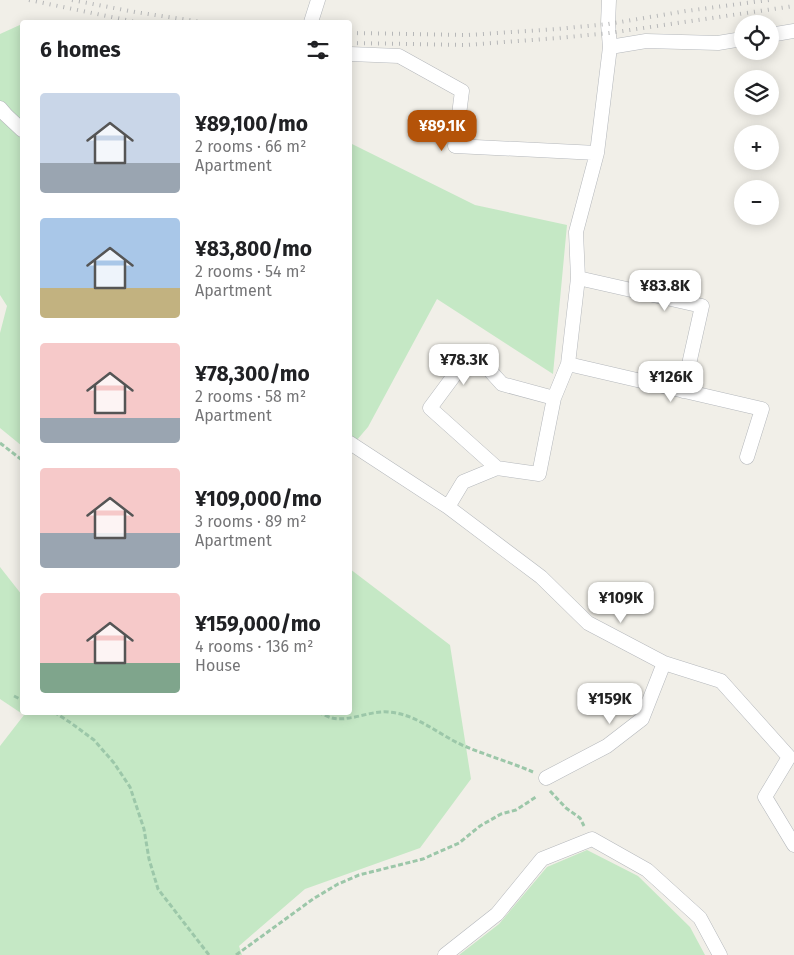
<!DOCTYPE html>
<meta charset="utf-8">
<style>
:root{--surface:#fff;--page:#f6f6f6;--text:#202124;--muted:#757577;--accent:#b45309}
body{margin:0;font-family:"Fira Sans",sans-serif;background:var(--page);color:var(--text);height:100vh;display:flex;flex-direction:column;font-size:19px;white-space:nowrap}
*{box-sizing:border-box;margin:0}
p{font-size:16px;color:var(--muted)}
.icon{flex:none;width:28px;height:28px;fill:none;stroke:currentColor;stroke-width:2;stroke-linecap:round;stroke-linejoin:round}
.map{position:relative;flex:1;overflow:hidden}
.side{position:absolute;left:20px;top:20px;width:332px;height:695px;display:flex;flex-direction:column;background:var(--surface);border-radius:5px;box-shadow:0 2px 12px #0003}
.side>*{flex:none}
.tools{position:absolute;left:734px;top:15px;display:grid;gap:10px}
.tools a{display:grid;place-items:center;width:45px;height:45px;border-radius:50%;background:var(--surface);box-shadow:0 2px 12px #0003;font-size:25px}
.price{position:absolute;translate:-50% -42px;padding:0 11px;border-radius:10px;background:#fff;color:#222;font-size:16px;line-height:32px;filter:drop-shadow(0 1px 2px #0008)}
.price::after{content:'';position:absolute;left:50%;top:30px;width:15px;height:11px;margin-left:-8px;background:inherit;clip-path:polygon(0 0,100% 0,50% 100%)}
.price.selected{background:var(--accent);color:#fff}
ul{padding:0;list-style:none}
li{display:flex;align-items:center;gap:15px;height:125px;padding:0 20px}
li span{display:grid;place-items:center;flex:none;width:140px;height:100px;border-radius:5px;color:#555}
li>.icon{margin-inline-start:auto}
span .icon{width:60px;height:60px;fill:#fffc;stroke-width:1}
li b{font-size:21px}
h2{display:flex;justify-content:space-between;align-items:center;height:60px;padding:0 20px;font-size:21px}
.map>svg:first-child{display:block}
.green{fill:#c5e8c5}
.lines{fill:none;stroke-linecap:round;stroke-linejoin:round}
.street-casing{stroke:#b5b8bc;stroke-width:15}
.path{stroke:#9cc7a9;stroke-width:3;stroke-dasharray:5 2.5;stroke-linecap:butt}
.street{stroke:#fff;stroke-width:14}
.rail{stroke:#b6b7b8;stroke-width:4;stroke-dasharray:1 6;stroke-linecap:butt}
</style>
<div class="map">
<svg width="794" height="955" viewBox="0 0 794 955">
<rect width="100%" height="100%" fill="#f1efe8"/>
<!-- green -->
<path class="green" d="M 22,24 L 22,446 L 0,428 L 0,333 L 7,306 L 0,295 L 0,34 Z
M 350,143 L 475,205 L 567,225 L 553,374 L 437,299 L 368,427 L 350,448 Z
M 0,567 L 22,595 L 22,712 L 350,712 L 350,569 L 450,645 L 471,779 L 420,848 L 305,889 L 239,946 L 242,955 L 0,955 L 0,746 L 24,715 L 0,699 Z
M 587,850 L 638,876 L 690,927 L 705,955 L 459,955 L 499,924 L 547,867 Z"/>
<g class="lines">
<defs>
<path id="street" d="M 609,0 L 608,24 L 610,47 L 646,41 L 718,43 L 742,39
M 311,22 L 318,0
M 770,35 L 794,31
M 350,54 L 399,56 L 462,91 L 455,146 L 597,153
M 0,108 L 6,115 L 22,130
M 578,278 L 702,306 L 683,391
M 568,364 L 762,409 L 747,457
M 350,443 L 448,507 L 541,577 L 588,623 L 664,663 L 721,681 L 789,757 L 765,797 L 794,845
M 497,468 L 430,408 L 467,358 L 484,364 L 502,384 L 554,398
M 448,507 L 463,482 L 497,468 L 539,474 L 554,398 L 568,364 L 578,278 L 576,232 L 597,153 L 610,47
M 546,778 L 607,746 L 642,719 L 664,663
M 445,955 L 497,914 L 542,859 L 592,839 L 647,870 L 700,918 L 720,955"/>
</defs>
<!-- street casing -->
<use href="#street" class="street-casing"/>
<!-- path -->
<path class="path" d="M 0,443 L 22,460
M 14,696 L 22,700
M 54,712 L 71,723 L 94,740 L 114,763 L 130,787 L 144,829 L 149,859 L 158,889 L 209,955
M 318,712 C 323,714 328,717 332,718 C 350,722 371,710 389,712 C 416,714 438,734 462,745 C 485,755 510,762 533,772
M 550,791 L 566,808 L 580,818 L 584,826
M 236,955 L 313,899 L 338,884 L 359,875 L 423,859 L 459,843 L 480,826 L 501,814 L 516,810 L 536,797"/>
<!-- street -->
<use href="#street" class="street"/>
<!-- rail -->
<path class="rail" d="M 29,0 L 136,22
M 72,0 L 135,12 L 202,22
M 350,33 L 468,35 L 557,29 L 608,24 L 686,11 L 769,0
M 350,43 L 466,45 L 558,38 L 609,33 L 794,6"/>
</g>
</svg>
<div class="tools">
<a><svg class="icon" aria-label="locate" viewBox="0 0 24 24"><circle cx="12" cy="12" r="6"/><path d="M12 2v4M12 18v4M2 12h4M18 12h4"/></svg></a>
<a><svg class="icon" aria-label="layers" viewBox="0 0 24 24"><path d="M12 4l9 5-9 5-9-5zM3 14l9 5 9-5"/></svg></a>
<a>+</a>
<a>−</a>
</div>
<b class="price selected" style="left:442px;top:152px">¥89.1K</b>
<b class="price" style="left:665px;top:312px">¥83.8K</b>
<b class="price" style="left:464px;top:386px">¥78.3K</b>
<b class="price" style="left:671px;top:403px">¥126K</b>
<b class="price" style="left:621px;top:624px">¥109K</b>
<b class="price" style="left:610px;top:725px">¥159K</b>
<section class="side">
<h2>6 homes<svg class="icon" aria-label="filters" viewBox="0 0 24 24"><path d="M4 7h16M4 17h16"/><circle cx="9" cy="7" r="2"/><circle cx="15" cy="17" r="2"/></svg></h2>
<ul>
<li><span style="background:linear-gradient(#c9d6e8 70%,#9aa5b1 0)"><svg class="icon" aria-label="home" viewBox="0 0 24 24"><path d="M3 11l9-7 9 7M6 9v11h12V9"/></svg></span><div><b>¥89,100/mo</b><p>2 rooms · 66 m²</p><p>Apartment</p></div></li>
<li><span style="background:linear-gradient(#a9c7e8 70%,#c2b280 0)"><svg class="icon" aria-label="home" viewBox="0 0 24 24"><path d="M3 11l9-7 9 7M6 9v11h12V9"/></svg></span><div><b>¥83,800/mo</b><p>2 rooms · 54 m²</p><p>Apartment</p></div></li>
<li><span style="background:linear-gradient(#f6c9c9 75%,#9aa5b1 0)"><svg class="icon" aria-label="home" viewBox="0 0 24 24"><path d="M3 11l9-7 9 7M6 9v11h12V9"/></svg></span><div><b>¥78,300/mo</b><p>2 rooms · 58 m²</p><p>Apartment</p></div></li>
<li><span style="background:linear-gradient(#f6c9c9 65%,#9aa5b1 0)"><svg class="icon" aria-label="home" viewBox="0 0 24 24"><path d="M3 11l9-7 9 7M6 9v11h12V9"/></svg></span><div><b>¥109,000/mo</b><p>3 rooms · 89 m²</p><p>Apartment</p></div></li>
<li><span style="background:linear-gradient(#f6c9c9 70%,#7fa58c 0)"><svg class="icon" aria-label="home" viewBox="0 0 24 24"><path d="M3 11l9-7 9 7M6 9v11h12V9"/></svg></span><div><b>¥159,000/mo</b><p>4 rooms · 136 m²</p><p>House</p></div></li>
</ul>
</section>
</div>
